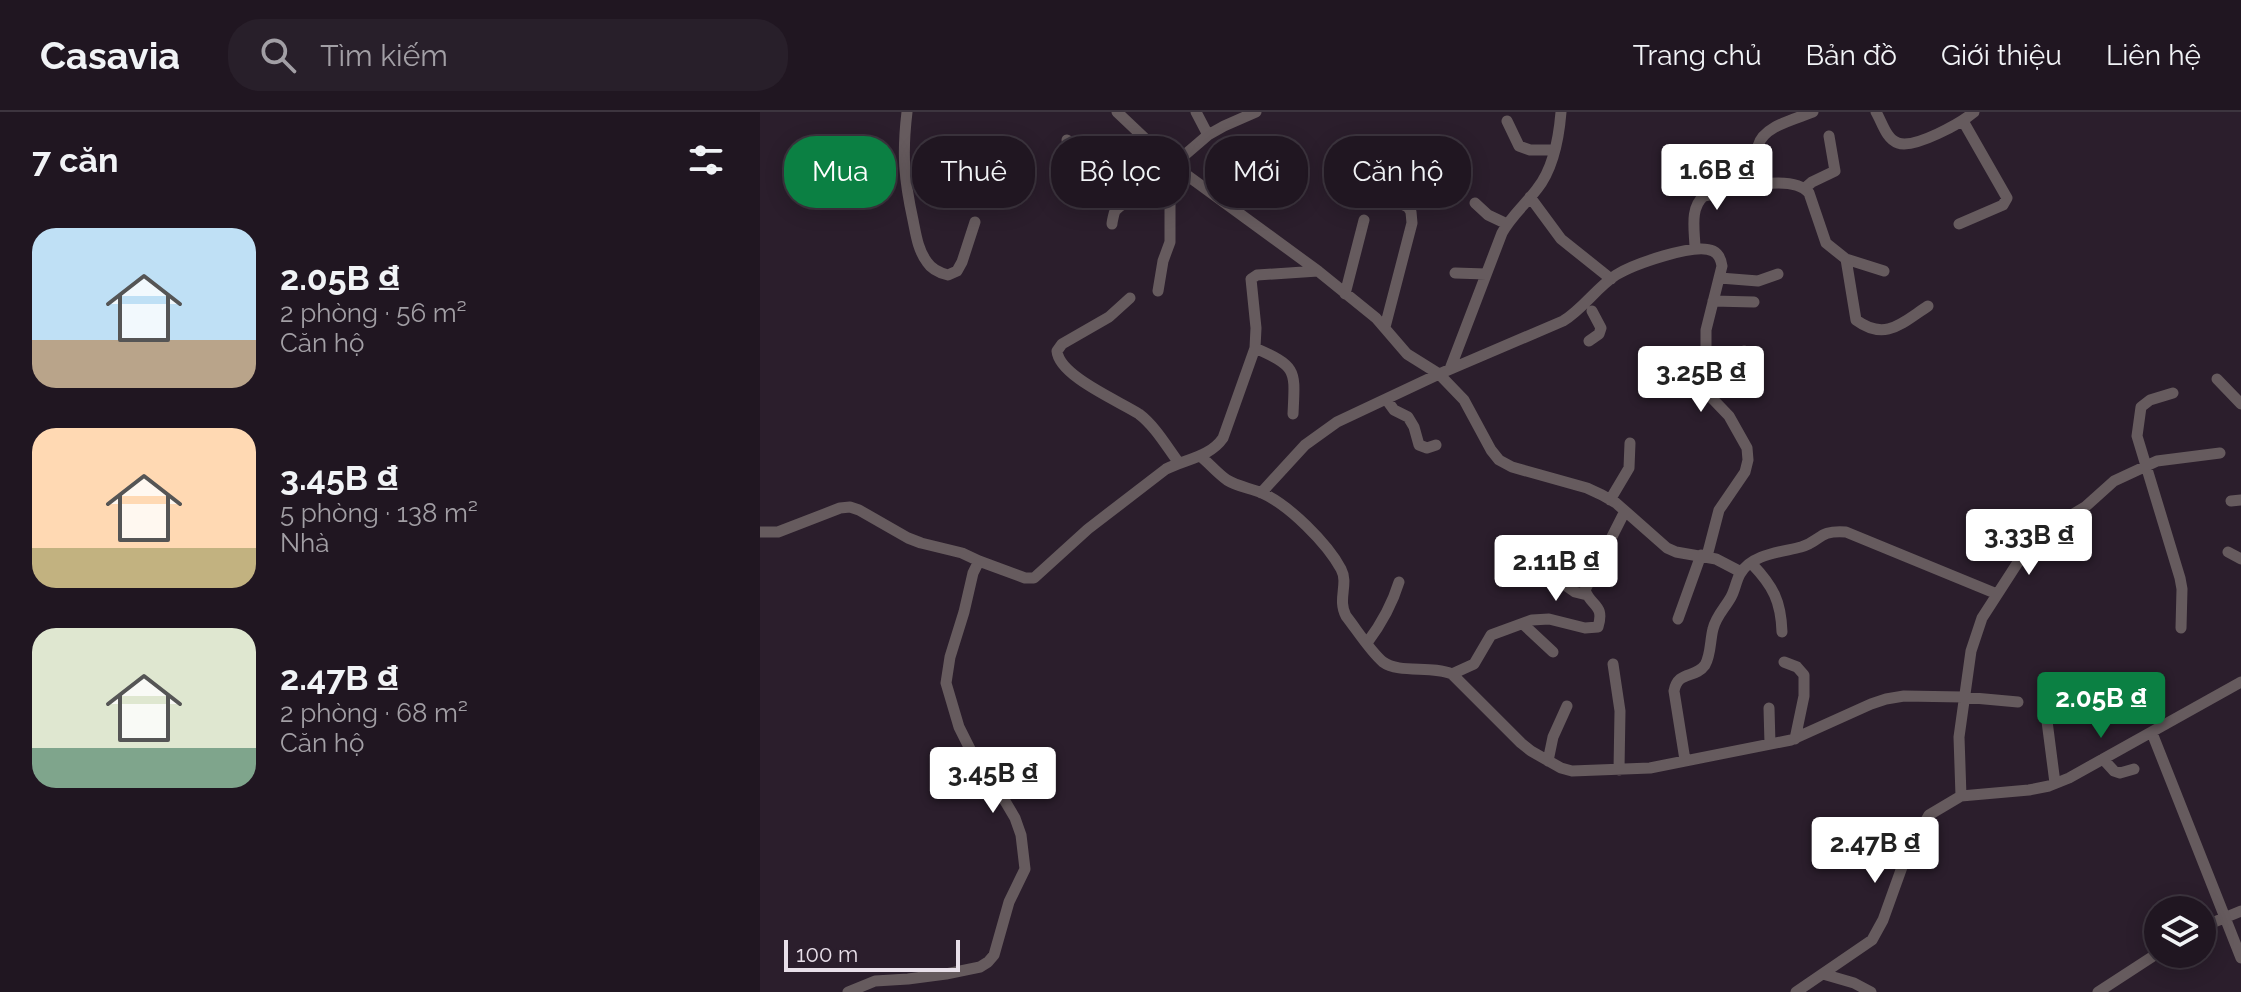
<!DOCTYPE html>
<html lang="vi">
<meta charset="utf-8">
<style>
:root{--surface:#201621;--page:#281f2a;--text:#f1f3f6;--muted:#a29fa5;--line:#3d353f;--accent:#0b8043}
body{margin:0;font-family:Raleway,sans-serif;background:var(--page);color:var(--text);height:100vh;display:flex;flex-direction:column;font-size:30px;white-space:nowrap}
*{box-sizing:border-box;margin:0}
p{font-size:26px;color:var(--muted)}
.icon{flex:none;width:44px;height:44px;fill:none;stroke:currentColor;stroke-width:2;stroke-linecap:round;stroke-linejoin:round}
.map{position:relative;flex:1;overflow:hidden}
.panel{display:flex;flex-direction:column;background:var(--surface);width:760px}
.panel>*{flex:none}
.top-card{position:absolute;left:24px;top:24px;width:760px;height:72px;display:flex;gap:16px}
.tools{position:absolute;left:1384px;top:784px;display:grid;gap:16px}
.tools a{display:grid;place-items:center;width:72px;height:72px;border-radius:50%;background:var(--surface);box-shadow:0 4px 20px #0003,0 0 0 2px var(--line);font-size:40px}
.scale{position:absolute;left:24px;bottom:20px;width:176px;box-sizing:border-box;padding-left:8px;border:4px solid #e8dfe9;border-top:0;font-size:22px;line-height:28px;white-space:nowrap;color:#e8dfe9;-webkit-text-stroke:6px #2b1e2c;paint-order:stroke}
.price{position:absolute;translate:-50% -68px;padding:0 18px;border-radius:8px;background:#fff;color:#222;font-size:26px;line-height:52px;filter:drop-shadow(0 2px 4px #0008)}
.price::after{content:'';position:absolute;left:50%;top:48px;width:24px;height:18px;margin-left:-12px;background:inherit;clip-path:polygon(0 0,100% 0,50% 100%)}
.price.on{background:var(--accent);color:#fff}
ul{padding:0;list-style:none}
li{display:flex;align-items:center;gap:24px;height:200px;padding:0 32px}
li span{display:grid;place-items:center;flex:none;width:224px;height:160px;border-radius:24px;color:#555}
li>.icon{margin-inline-start:auto}
span .icon{width:96px;height:96px;fill:#fffc;stroke-width:1}
li b{font-size:34px}
h2{display:flex;justify-content:space-between;align-items:center;height:96px;padding:0 32px;font-size:34px}
.chip{padding:0 28px;border-radius:32px;background:var(--surface);box-shadow:0 4px 20px #0003,0 0 0 2px var(--line);font-size:28px;line-height:72px}
.chip.on{background:var(--accent);color:#fff}
header{display:flex;align-items:center;gap:48px;box-sizing:border-box;height:112px;padding:0 40px;background:var(--surface);border-bottom:2px solid var(--line)}
header strong{font-size:38px}
nav{display:flex;gap:44px;margin-inline-start:auto;font-size:28px}
.search{width:560px;height:72px;background:var(--page);display:flex;align-items:center;gap:20px;box-sizing:border-box;padding:0 28px;border-radius:32px;color:var(--muted);font-size:30px}
main{display:flex;flex:1;min-height:0}
.map>svg:first-child{display:block}
.lines{fill:none;stroke-linecap:round;stroke-linejoin:round}
.minor{stroke:#665b5e;stroke-width:11}
</style>
<header>
<strong>Casavia</strong>
<div class="search"><svg class="icon" aria-label="search" viewBox="0 0 24 24"><circle cx="10" cy="10" r="6"/><path d="M15 15l6 6"/></svg>Tìm kiếm</div>
<nav><a>Trang chủ</a><a>Bản đồ</a><a>Giới thiệu</a><a>Liên hệ</a></nav>
</header>
<main>
<section class="panel">
<h2>7 căn<svg class="icon" aria-label="filters" viewBox="0 0 24 24"><path d="M4 7h16M4 17h16"/><circle cx="9" cy="7" r="2"/><circle cx="15" cy="17" r="2"/></svg></h2>
<ul>
<li><span style="background:linear-gradient(#bfe0f5 70%,#b9a48a 0)"><svg class="icon" aria-label="home" viewBox="0 0 24 24"><path d="M3 11l9-7 9 7M6 9v11h12V9"/></svg></span><div><b>2.05B ₫</b><p>2 phòng · 56 m²</p><p>Căn hộ</p></div></li>
<li><span style="background:linear-gradient(#ffd9b3 75%,#c2b280 0)"><svg class="icon" aria-label="home" viewBox="0 0 24 24"><path d="M3 11l9-7 9 7M6 9v11h12V9"/></svg></span><div><b>3.45B ₫</b><p>5 phòng · 138 m²</p><p>Nhà</p></div></li>
<li><span style="background:linear-gradient(#dfe7d0 75%,#7fa58c 0)"><svg class="icon" aria-label="home" viewBox="0 0 24 24"><path d="M3 11l9-7 9 7M6 9v11h12V9"/></svg></span><div><b>2.47B ₫</b><p>2 phòng · 68 m²</p><p>Căn hộ</p></div></li>
</ul>
</section>
<div class="map">
<svg width="1481" height="880" viewBox="0 0 1481 880">
<rect width="100%" height="100%" fill="#2b1e2c"/>
<g class="lines">
<!-- minor -->
<path class="minor" d="M 147,0 C 142,42 144,67 153,108 C 156,123 158,138 167,150 C 172,158 180,161 188,163 L 197,159 L 202,150 L 215,110
M 357,0 L 413,53 L 558,159 L 616,206 L 647,242 L 679,262 L 704,288 L 731,338 L 739,348 L 752,355 L 827,376 L 842,383 L 856,391 L 907,436 L 916,440 L 956,447 L 981,460
M 436,0 L 448,23
M 1116,0 C 1122,10 1126,27 1138,31 C 1155,37 1201,11 1214,0
M 747,9 L 759,34 L 770,38 L 794,38
M 307,28 L 335,72 C 352,83 389,78 410,77
M 413,53 L 448,23 L 464,14 L 496,0
M 637,56 L 641,90
M 593,69 L 648,95 L 651,100 L 652,111 L 625,215
M 994,74 C 995,61 995,47 998,34 C 1003,14 1036,7 1053,0
M 1045,76 L 1052,70 L 1075,59 L 1069,24
M 770,85 L 801,127 L 851,167
M 715,91 L 728,103 L 747,112
M 352,112 C 352,110 354,101 355,99 C 365,86 391,85 405,84
M 1199,112 L 1243,93 L 1247,86 L 1203,9
M 935,137 C 935,120 929,96 944,84 C 969,79 1031,59 1049,81 L 1066,131 L 1086,147 L 1096,208 C 1126,230 1143,210 1168,194
M 1086,147 L 1124,159
M 695,161 L 726,162
M 960,166 L 998,169 L 1018,162
M 398,179 L 403,149 L 410,130 L 410,77 L 416,56
M 585,182 L 604,108
M 370,186 L 349,205 L 302,232 L 297,239 C 299,264 359,289 379,302 C 395,314 407,335 419,351
M 953,189 L 994,190
M 829,229 L 839,222 L 841,216 L 832,199
M 495,236 C 538,255 535,258 533,302
M 945,249 L 969,246 L 984,239
M 690,257 L 742,121 C 751,104 765,93 777,77 C 793,57 799,25 801,0
M 1457,267 L 1481,292
M 1413,281 L 1390,288 L 1381,295 L 1377,324 L 1420,466 L 1422,477 L 1421,516
M 626,287 L 634,298 L 648,305 L 654,315 L 659,333 L 667,336 L 676,333
M 440,344 C 449,351 457,361 467,368 C 478,375 491,376 502,381 C 529,393 567,431 581,457 C 589,472 577,487 586,504 C 597,518 610,539 623,550 C 639,562 672,553 692,562 L 761,631 L 771,639 L 801,656 L 812,659 L 890,656 L 1031,628 L 1111,592 L 1126,587 L 1144,584 L 1203,585 L 1258,590
M 501,381 L 545,333 L 577,310 L 679,262 L 803,209 C 823,197 836,176 856,163 C 872,153 935,130 953,139 C 959,142 961,147 962,154 L 946,218 L 946,280 L 969,304 L 987,336 L 988,348 L 985,360 L 959,398 L 947,444
M 850,388 L 869,356 L 870,331
M 1471,389 L 1481,388
M 0,420 L 18,420 L 80,396 L 90,395 L 99,398 L 148,426 L 161,431 L 202,441 L 219,449 L 265,466 L 274,466 L 328,417 L 406,357 C 426,347 450,345 463,326 L 495,236 L 496,216 L 491,167 L 497,163 L 558,159
M 1468,440 L 1481,447
M 790,449 L 788,460 L 791,463 L 815,480 L 827,483
M 992,452 C 1013,474 1021,489 1022,520
M 918,507 L 941,443
M 763,512 L 793,540
M 607,531 C 622,511 632,493 639,470
M 1024,550 L 1037,555 L 1044,563 L 1044,584 L 1035,627
M 853,552 L 860,599 L 859,658
M 692,562 L 714,552 L 731,523 L 772,508 L 789,507 L 825,516 L 838,515 C 845,492 831,495 825,478 L 865,399
M 1284,586 L 1295,671
M 1009,596 L 1010,632
M 1392,621 L 1481,846
M 1343,647 L 1354,659 L 1360,661 L 1374,657
M 925,648 L 914,579 C 918,558 935,567 945,553 C 951,543 950,528 953,517 C 956,504 965,496 971,485 C 975,478 976,469 980,462 C 991,442 1022,440 1041,435 C 1062,429 1057,418 1086,420 L 1237,482
M 788,649 L 793,625 L 807,594
M 1201,684 L 1199,625 L 1211,539 L 1222,506 L 1262,444 L 1274,428 L 1288,417 L 1325,395 L 1354,369 L 1397,349 L 1460,341
M 1442,815 L 1481,799
M 1063,862 L 1094,871 L 1111,880
M 88,880 L 115,869 L 148,867 L 186,862 L 220,855 L 228,850 L 234,843 L 249,790 L 265,757 L 261,723 L 255,706 L 242,684 L 214,645 L 199,615 L 186,571 L 190,545 L 204,500 L 213,461 L 219,449
M 1036,880 L 1112,828 L 1123,808 L 1146,744 L 1169,703 L 1201,684 L 1269,678 L 1289,674 L 1309,666 L 1481,570
M 1338,880 L 1398,841"/>
</g>
</svg>
<div class="tools">
<a><svg class="icon" aria-label="layers" viewBox="0 0 24 24"><path d="M12 4l9 5-9 5-9-5zM3 14l9 5 9-5"/></svg></a>
</div>
<div class="scale">100 m</div>
<b class="price" style="left:957px;top:100px">1.6B ₫</b>
<b class="price" style="left:941px;top:302px">3.25B ₫</b>
<b class="price" style="left:1269px;top:465px">3.33B ₫</b>
<b class="price" style="left:796px;top:491px">2.11B ₫</b>
<b class="price on" style="left:1341px;top:628px">2.05B ₫</b>
<b class="price" style="left:233px;top:703px">3.45B ₫</b>
<b class="price" style="left:1115px;top:773px">2.47B ₫</b>
<div class="top-card">
<a class="chip on">Mua</a>
<a class="chip">Thuê</a>
<a class="chip">Bộ lọc</a>
<a class="chip">Mới</a>
<a class="chip">Căn hộ</a>
</div>
</div>
</main>
